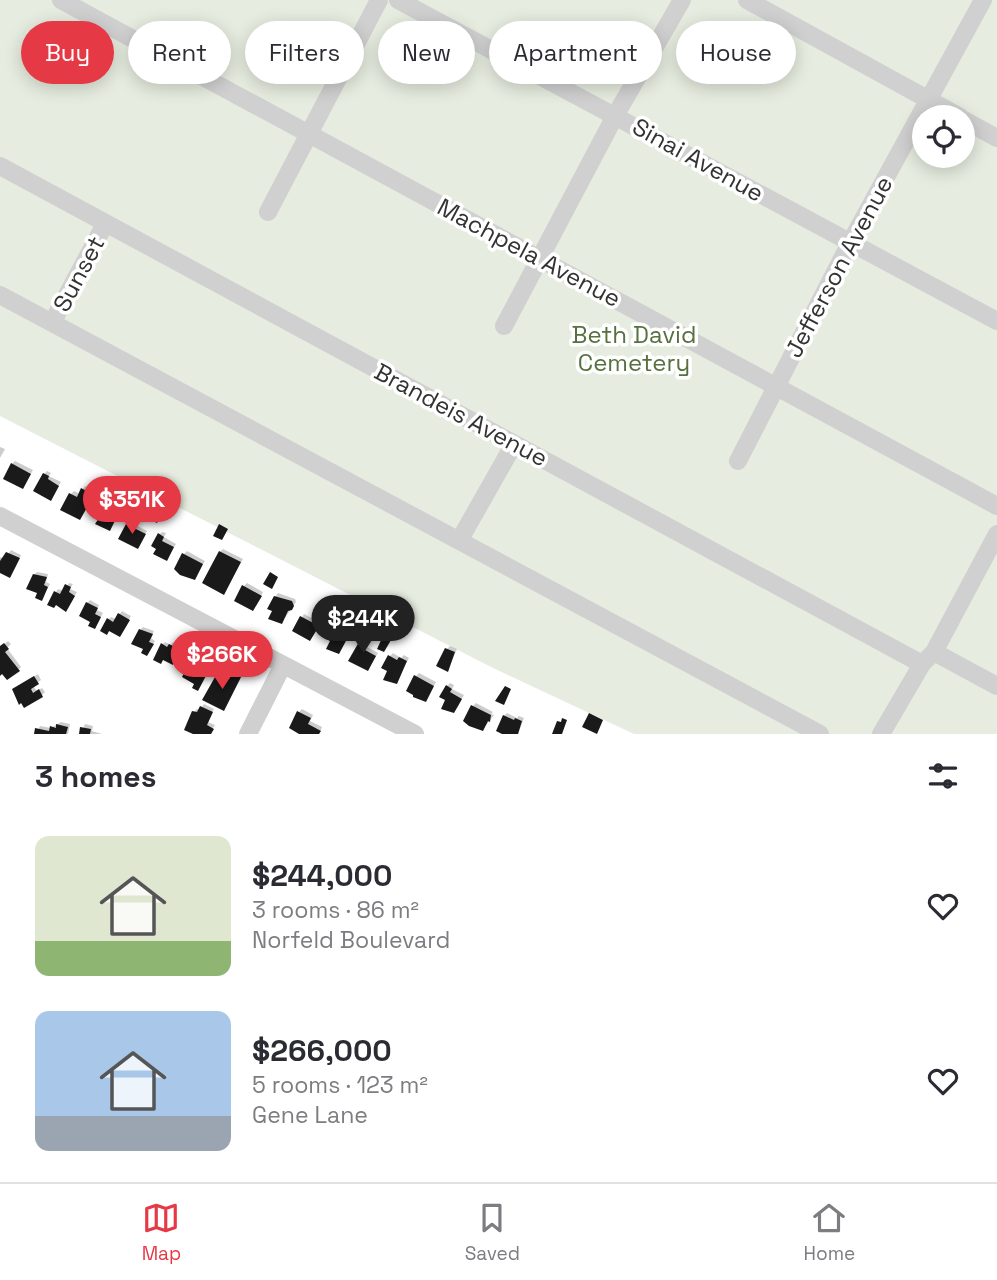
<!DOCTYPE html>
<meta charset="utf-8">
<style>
:root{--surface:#fff;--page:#f2f2f3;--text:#2b2b33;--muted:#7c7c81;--line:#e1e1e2;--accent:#e63946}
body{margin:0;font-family:"Space Grotesk",sans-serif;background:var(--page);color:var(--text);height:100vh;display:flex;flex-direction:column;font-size:26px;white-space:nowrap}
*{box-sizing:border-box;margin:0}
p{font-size:23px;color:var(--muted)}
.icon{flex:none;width:38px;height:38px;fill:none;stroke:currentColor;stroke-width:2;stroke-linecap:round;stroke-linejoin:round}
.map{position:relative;height:734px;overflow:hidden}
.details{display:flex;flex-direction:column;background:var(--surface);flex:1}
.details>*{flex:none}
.hud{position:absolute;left:21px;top:21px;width:956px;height:63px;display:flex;gap:14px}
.fabs{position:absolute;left:912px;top:105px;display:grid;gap:14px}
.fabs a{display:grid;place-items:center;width:63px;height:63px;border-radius:50%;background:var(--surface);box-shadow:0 4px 18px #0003;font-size:35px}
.price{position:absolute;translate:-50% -60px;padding:0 16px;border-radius:24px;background:var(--accent);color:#fff;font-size:23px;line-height:46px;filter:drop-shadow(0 2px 4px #0008)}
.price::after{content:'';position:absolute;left:50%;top:42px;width:21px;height:16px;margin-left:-10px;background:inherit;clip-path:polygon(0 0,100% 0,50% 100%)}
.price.on{background:#222;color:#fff}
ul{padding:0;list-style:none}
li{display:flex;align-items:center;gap:21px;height:175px;padding:0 35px}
li span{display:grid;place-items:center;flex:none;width:196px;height:140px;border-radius:14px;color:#555}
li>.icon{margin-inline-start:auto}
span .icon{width:84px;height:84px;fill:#fffc;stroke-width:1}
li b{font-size:30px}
h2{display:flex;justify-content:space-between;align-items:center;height:84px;padding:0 35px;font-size:30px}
.pill{padding:0 24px;border-radius:32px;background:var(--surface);box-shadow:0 4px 18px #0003;font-size:24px;line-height:63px}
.pill.on{background:var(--accent);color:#fff}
.dock{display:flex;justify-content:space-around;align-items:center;height:98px;border-top:2px solid var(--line);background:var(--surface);font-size:19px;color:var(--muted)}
.dock a{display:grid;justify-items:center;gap:4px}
.dock .on{color:var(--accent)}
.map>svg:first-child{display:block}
.green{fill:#e6ecdf;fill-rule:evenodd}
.shadow{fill:#0003}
.building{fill:#1a1a1a}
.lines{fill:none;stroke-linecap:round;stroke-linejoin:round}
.minor{stroke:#d0d0d0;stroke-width:18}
.labels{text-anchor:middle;stroke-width:7;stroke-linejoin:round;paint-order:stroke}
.street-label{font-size:24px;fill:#333;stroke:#fff}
.park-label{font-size:24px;fill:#56703f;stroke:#fff}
</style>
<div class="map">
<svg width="997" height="734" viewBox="0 0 997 734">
<rect width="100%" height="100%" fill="#fff"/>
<!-- green -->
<path class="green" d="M 0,0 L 997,0 L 997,734 L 634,734 L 493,668 L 0,416 ZM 924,117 L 962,117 L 962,156 L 924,156 Z"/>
<!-- shadow -->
<path class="shadow" d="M 0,447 L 5,449 L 0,458 Z
M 15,461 L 33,470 L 25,484 L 12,464 Z
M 47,471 L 51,473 L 49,476 L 61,482 L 51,499 L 44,474 Z
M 100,479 L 106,482 L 101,492 L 96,491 L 80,518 L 71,494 L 74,491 L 80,494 L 85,486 L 93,490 Z
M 114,495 L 125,501 L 112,526 L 101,517 L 102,503 L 104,500 L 109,502 Z
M 130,522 L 147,531 L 138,547 L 127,525 Z
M 162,532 L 166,533 L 164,537 L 176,544 L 167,559 L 159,535 Z
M 223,549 L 243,559 L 224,593 L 220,552 Z
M 11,550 L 21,555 L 12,573 L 0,571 L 0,557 L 5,559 Z
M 187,551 L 205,561 L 197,575 L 184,554 Z
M 37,572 L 48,574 L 46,582 L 50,584 L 42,599 L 34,575 Z
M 69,583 L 73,584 L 70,589 L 77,592 L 66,610 L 56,592 L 58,589 L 64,591 Z
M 247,583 L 263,592 L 256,606 L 244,586 Z
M 278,593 L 295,599 L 296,602 L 282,622 L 275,597 Z
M 90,600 L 99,605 L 97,610 L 103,613 L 97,624 L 93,621 L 87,603 Z
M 122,611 L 131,616 L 122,632 L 110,630 L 107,633 L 108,620 L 111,617 L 116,619 Z
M 304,614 L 321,623 L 310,639 L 294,630 Z
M 335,623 L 339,625 L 337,630 L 348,635 L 339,652 L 332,640 L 332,626 Z
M 143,627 L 154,631 L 151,638 L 155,641 L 147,654 L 140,630 Z
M 367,633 L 373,635 L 367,647 L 378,653 L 368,669 L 351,660 Z
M 8,641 L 11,644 L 7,648 L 21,667 L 18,670 L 0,674 L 0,647 Z
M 165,642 L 171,645 L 173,642 L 183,647 L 173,663 L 162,645 Z
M 450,646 L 457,649 L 448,669 L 447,649 Z
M 393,653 L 401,658 L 404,655 L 409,658 L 396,682 L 390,670 L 390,656 Z
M 197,654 L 208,658 L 205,664 L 211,667 L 198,689 L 194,658 Z
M 233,669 L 243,674 L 224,709 L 216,678 L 219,675 L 226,678 Z
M 419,673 L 436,682 L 428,697 L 416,676 Z
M 38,674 L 41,680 L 33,686 L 37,691 L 42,688 L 45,692 L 42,695 L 22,701 L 18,687 Z
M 450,683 L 454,685 L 452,689 L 464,695 L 457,708 L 448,700 L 447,686 Z
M 476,703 L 493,712 L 491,714 L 494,715 L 483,729 L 473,706 Z
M 204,704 L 214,709 L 208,722 L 215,725 L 209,734 L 197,734 L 194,712 L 197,709 L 200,710 Z
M 302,709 L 313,715 L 310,721 L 322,727 L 319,734 L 301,734 L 299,712 Z
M 507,713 L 517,718 L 519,716 L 524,718 L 518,734 L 503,734 L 504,716 Z
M 61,722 L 70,724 L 68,734 L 36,734 L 40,726 L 51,728 Z
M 85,724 L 93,726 L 92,731 L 102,734 L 81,734 Z"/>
<!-- building -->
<path class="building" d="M 11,463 L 31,474 L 23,489 L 3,479 Z
M 43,473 L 49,476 L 48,479 L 59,486 L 51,501 L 33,491 Z
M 98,478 L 106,483 L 100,495 L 91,491 Z
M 81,488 L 94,495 L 80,520 L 60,510 L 69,493 L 77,497 Z
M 109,497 L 123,504 L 110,531 L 95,524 L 99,518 L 93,516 L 100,502 L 105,505 Z
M 156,506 L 164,510 L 157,523 L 149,519 Z
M 126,524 L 146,534 L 138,549 L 118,539 Z
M 219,524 L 228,529 L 222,540 L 213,536 Z
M 158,533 L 164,537 L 162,541 L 174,547 L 167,561 L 153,554 L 156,549 L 151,546 Z
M 219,551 L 241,562 L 224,595 L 202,583 Z
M 6,552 L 20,558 L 10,578 L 0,573 L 0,561 Z
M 182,553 L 203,564 L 195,580 L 180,575 L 174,569 Z
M 270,572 L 278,577 L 272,589 L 263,584 Z
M 33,574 L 47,577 L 44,585 L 48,587 L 42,601 L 35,598 L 37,593 L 26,589 Z
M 65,584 L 71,587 L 69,592 L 75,596 L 66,612 L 56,605 L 54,608 L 47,605 L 54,591 L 60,594 Z
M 242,585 L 262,596 L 253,611 L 234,601 Z
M 274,596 L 292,601 L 294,606 L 292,610 L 288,611 L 282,624 L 268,619 L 272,611 L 267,609 Z
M 86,602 L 98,608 L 95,614 L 101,617 L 95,629 L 88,626 L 90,622 L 79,616 Z
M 330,603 L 335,606 L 328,621 L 321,618 Z
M 118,613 L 130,620 L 120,637 L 109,631 L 107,635 L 100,631 L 107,618 L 113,622 Z
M 300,616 L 319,626 L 310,641 L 292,631 Z
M 331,625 L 337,628 L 335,633 L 347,639 L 339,654 L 326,649 L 330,641 L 324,638 Z
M 139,629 L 153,634 L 149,642 L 154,644 L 147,656 L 141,653 L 143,649 L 131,644 Z
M 363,635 L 371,639 L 365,650 L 376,656 L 368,671 L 348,661 Z
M 383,636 L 391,640 L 384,652 L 377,649 Z
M 4,643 L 9,649 L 5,652 L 20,671 L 7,680 L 2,674 L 0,676 L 0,646 Z
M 161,643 L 167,647 L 169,644 L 181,650 L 173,665 L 163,660 L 161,664 L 153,660 Z
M 445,648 L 455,652 L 448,672 L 436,666 Z
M 388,655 L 397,660 L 399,657 L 407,661 L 397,684 L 383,680 L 387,671 L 381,668 Z
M 193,656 L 206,661 L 203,667 L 209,670 L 198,691 L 192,688 L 194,684 L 182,677 Z
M 228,671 L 241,677 L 224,711 L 202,700 L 215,677 L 222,681 Z
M 414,675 L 434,686 L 426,702 L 413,697 L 413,695 L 406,691 Z
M 34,676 L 39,684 L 31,689 L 33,693 L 39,689 L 43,697 L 24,708 L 21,703 L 19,705 L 12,689 Z
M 446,685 L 452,689 L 450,692 L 462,699 L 454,713 L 441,709 L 445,700 L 439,697 Z
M 505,686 L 511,689 L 504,705 L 495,701 Z
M 471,705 L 491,715 L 490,722 L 488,721 L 483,731 L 469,726 L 463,721 Z
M 200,706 L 213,712 L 207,725 L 214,729 L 211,734 L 193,734 L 184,730 L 192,711 L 197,712 Z
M 297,711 L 311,718 L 308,724 L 321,731 L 319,734 L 299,734 L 289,728 Z
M 589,713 L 603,720 L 597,734 L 582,727 Z
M 503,715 L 514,720 L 515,718 L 522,721 L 518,734 L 502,734 L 496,731 Z
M 562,718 L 567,720 L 562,734 L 552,734 L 557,721 L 561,722 Z
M 56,724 L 68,727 L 66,734 L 34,734 L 35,728 L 49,731 L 50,726 L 56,728 Z
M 80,727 L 91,729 L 90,734 L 79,734 Z"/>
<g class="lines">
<!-- minor -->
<path class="minor" d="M 61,0 L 997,506
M 398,0 L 997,321
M 747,0 L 960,117
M 962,119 L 997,138
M 0,166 L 922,664
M 268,212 L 379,0
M 0,295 L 820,734
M 52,323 L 105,224
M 504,326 L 615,116 L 682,0
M 738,461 L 850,243 L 983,0
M 0,516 L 415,734
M 459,541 L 514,444
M 934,652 L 997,686
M 248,734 L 283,665
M 881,734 L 922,664 L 934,652 L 997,534"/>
</g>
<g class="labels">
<!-- street labels -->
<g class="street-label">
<text transform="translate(698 160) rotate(29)" y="8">Sinai Avenue</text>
<text transform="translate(529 253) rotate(28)" y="8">Machpela Avenue</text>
<text transform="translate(839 267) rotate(-62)" y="8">Jefferson Avenue</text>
<text transform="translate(79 274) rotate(-62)" y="8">Sunset</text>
<text transform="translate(461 415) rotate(28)" y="8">Brandeis Avenue</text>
</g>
<!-- park labels -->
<g class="park-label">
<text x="634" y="343">Beth David<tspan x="634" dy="28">Cemetery</tspan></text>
</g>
</g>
</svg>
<div class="fabs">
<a><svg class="icon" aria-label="locate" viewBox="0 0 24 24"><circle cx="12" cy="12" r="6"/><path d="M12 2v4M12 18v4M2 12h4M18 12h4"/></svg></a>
</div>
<b class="price" style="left:132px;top:536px">$351K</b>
<b class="price on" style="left:363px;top:655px">$244K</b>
<b class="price" style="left:222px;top:691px">$266K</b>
<div class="hud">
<a class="pill on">Buy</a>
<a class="pill">Rent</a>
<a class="pill">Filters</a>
<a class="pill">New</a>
<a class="pill">Apartment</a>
<a class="pill">House</a>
</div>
</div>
<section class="details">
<h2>3 homes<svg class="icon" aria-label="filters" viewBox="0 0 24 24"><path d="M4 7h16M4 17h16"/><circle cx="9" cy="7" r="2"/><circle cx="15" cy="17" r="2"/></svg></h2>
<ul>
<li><span style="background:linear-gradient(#dfe7d0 75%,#8fb573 0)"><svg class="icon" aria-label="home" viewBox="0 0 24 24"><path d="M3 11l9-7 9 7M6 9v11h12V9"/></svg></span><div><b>$244,000</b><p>3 rooms · 86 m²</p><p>Norfeld Boulevard</p></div><svg class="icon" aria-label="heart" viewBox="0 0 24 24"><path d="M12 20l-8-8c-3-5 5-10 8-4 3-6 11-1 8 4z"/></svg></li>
<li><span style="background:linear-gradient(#a9c7e8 75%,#9aa5b1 0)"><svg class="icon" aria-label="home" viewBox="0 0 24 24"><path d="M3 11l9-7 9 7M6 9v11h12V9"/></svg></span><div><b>$266,000</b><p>5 rooms · 123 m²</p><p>Gene Lane</p></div><svg class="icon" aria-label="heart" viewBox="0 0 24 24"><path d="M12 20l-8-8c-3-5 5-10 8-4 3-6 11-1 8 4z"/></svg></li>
</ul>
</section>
<nav class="dock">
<a class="on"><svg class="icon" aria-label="map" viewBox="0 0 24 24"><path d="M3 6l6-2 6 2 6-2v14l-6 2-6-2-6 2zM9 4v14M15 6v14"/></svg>Map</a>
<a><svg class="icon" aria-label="saved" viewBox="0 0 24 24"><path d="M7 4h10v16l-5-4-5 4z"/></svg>Saved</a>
<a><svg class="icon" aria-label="home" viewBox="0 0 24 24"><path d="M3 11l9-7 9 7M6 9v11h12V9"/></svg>Home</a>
</nav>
